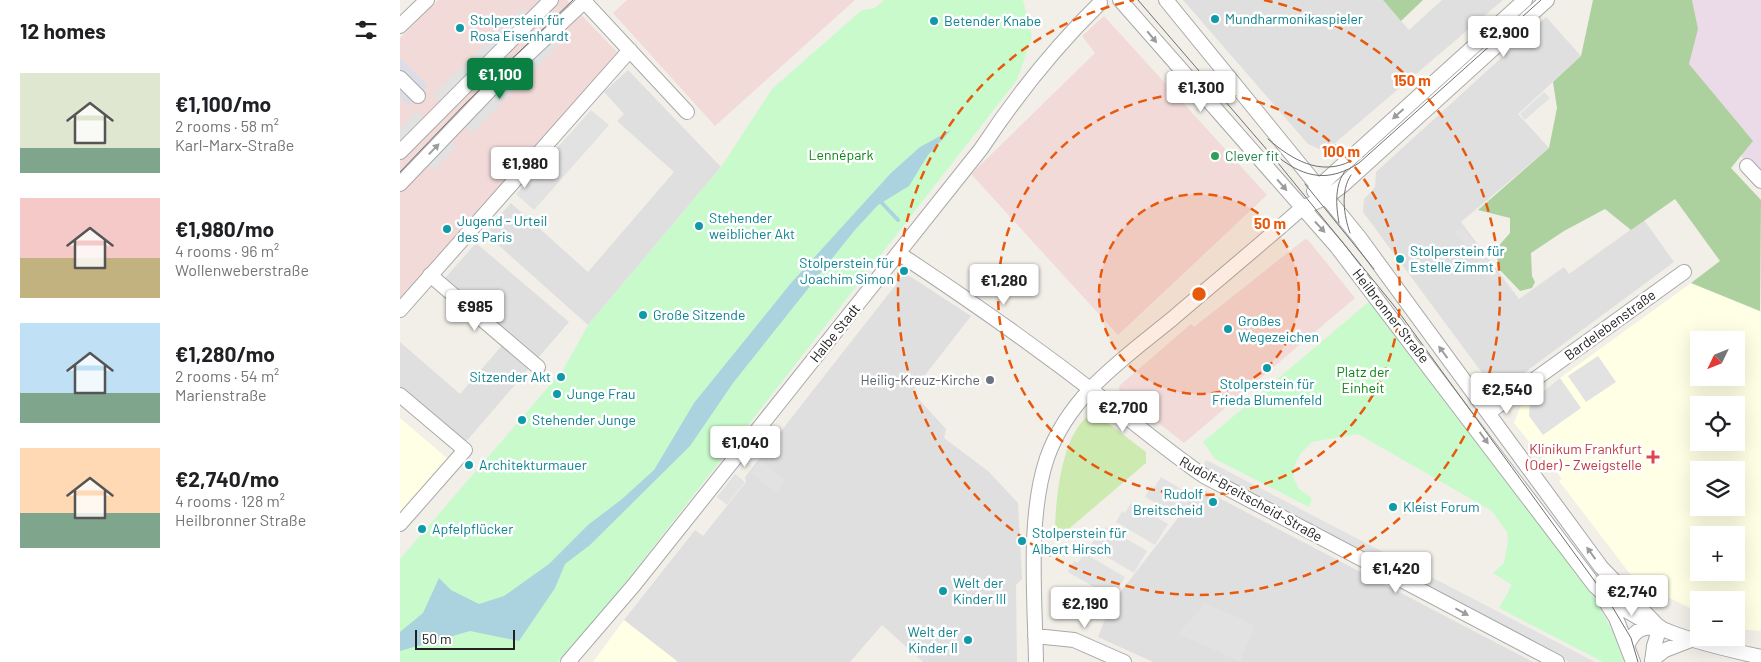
<!DOCTYPE html>
<meta charset="utf-8">
<style>
:root{--surface:#fff;--page:#f2f2f2;--text:#202124;--muted:#757577;--accent:#0b8043}
body{margin:0;font-family:Barlow,sans-serif;background:var(--page);color:var(--text);height:100vh;display:flex;flex-direction:column;font-size:19px;white-space:nowrap}
*{box-sizing:border-box;margin:0}
p{font-size:16px;color:var(--muted)}
.icon{flex:none;width:28px;height:28px;fill:none;stroke:currentColor;stroke-width:2;stroke-linecap:round;stroke-linejoin:round}
.map{position:relative;flex:1;overflow:hidden}
.panel{display:flex;flex-direction:column;background:var(--surface);width:400px}
.panel>*{flex:none}
.needle{width:32px;rotate:227deg}
.buttons{position:absolute;left:1290px;top:331px;display:grid;gap:10px}
.buttons a{display:grid;place-items:center;width:55px;height:55px;border-radius:0px;background:var(--surface);box-shadow:0 5px 20px #0002;font-size:25px}
.scale{position:absolute;left:15px;bottom:12px;width:100px;box-sizing:border-box;padding-left:5px;border:2px solid #222;border-top:0;font-size:14px;line-height:18px;white-space:nowrap;color:#222;-webkit-text-stroke:4px #fff;paint-order:stroke}
.price{position:absolute;translate:-50% -42px;padding:0 11px;border-radius:5px;background:#fff;color:#222;font-size:16px;line-height:32px;filter:drop-shadow(0 1px 2px #0008)}
.price::after{content:'';position:absolute;left:50%;top:30px;width:15px;height:11px;margin-left:-8px;background:inherit;clip-path:polygon(0 0,100% 0,50% 100%)}
.price.current{background:var(--accent);color:#fff}
ul{padding:0;list-style:none}
li{display:flex;align-items:center;gap:15px;height:125px;padding:0 20px}
li span{display:grid;place-items:center;flex:none;width:140px;height:100px;border-radius:0px;color:#555}
li>.icon{margin-inline-start:auto}
span .icon{width:60px;height:60px;fill:#fffc;stroke-width:1}
li b{font-size:21px}
h2{display:flex;justify-content:space-between;align-items:center;height:60px;padding:0 20px;font-size:21px}
main{display:flex;flex:1;min-height:0}
.map>svg:first-child{display:block}
.residential{fill:#e0dfdf}
.commercial{fill:#f2dad9}
.industrial{fill:#ebdbe8}
.education{fill:#ffffe5;fill-rule:evenodd}
.grass{fill:#cdebb0}
.forest{fill:#add19e}
.park{fill:#c8facc}
.parking{fill:#e2e2e2}
.plaza{fill:#dddde8}
.water{fill:#aad3df}
.lines{fill:none;stroke-linecap:round;stroke-linejoin:round}
.stream{stroke:#aad3df;stroke-width:4}
.minor-casing{stroke:#a9a9a9;stroke-width:16}
.minor{stroke:#fff;stroke-width:14}
.tram{stroke:#707070;stroke-width:1}
.oneway{fill:#9c9c9c}
.ring{fill:none;stroke:#e8590c;stroke-width:2.5;stroke-dasharray:9 6}
.culture-dot{fill:#0f9aa8;stroke:#fff;stroke-width:2}
.leisure-dot{fill:#2e9e5b;stroke:#fff;stroke-width:2}
.worship-dot{fill:#6b7280;stroke:#fff;stroke-width:2}
.health-dot{fill:#e0444e;stroke:#fff;stroke-width:2}
.labels{text-anchor:middle;stroke-width:5;stroke-linejoin:round;paint-order:stroke}
.culture-label{font-size:14px;fill:#0d838f;stroke:#fff;text-anchor:start}
.park-label{font-size:14px;fill:#0c8416;stroke:#fff}
.leisure-label{font-size:14px;fill:#27864d;stroke:#fff;text-anchor:start}
.street-label{font-size:14px;fill:#222;stroke:#fff}
.worship-label{font-size:14px;fill:#5b616d;stroke:#fff;text-anchor:end}
.health-label{font-size:14px;fill:#be3a42;stroke:#fff;text-anchor:end}
.centre{fill:#e8590c;stroke:#fff;stroke-width:2.5}
.ring-label{font-size:15px;text-anchor:middle;font-weight:bold;fill:#e8590c;stroke:#fff;stroke-width:5;stroke-linejoin:round;paint-order:stroke}
</style>
<main>
<section class="panel">
<h2>12 homes<svg class="icon" aria-label="filters" viewBox="0 0 24 24"><path d="M4 7h16M4 17h16"/><circle cx="9" cy="7" r="2"/><circle cx="15" cy="17" r="2"/></svg></h2>
<ul>
<li><span style="background:linear-gradient(#dfe7d0 75%,#7fa58c 0)"><svg class="icon" aria-label="home" viewBox="0 0 24 24"><path d="M3 11l9-7 9 7M6 9v11h12V9"/></svg></span><div><b>€1,100/mo</b><p>2 rooms · 58 m²</p><p>Karl-Marx-Straße</p></div></li>
<li><span style="background:linear-gradient(#f6c9c9 60%,#c2b280 0)"><svg class="icon" aria-label="home" viewBox="0 0 24 24"><path d="M3 11l9-7 9 7M6 9v11h12V9"/></svg></span><div><b>€1,980/mo</b><p>4 rooms · 96 m²</p><p>Wollenweberstraße</p></div></li>
<li><span style="background:linear-gradient(#bfe0f5 70%,#7fa58c 0)"><svg class="icon" aria-label="home" viewBox="0 0 24 24"><path d="M3 11l9-7 9 7M6 9v11h12V9"/></svg></span><div><b>€1,280/mo</b><p>2 rooms · 54 m²</p><p>Marienstraße</p></div></li>
<li><span style="background:linear-gradient(#ffd9b3 65%,#7fa58c 0)"><svg class="icon" aria-label="home" viewBox="0 0 24 24"><path d="M3 11l9-7 9 7M6 9v11h12V9"/></svg></span><div><b>€2,740/mo</b><p>4 rooms · 128 m²</p><p>Heilbronner Straße</p></div></li>
</ul>
</section>
<div class="map">
<svg width="1361" height="662" viewBox="0 0 1361 662">
<rect width="100%" height="100%" fill="#f2efe9"/>
<!-- residential -->
<path class="residential" d="M 783,0 L 983,0 L 1009,30 L 1042,0 L 1103,0 L 929,148 L 919,149 L 908,144 Z
M 1146,17 L 1181,56 L 1118,114 L 1149,148 L 1061,222 L 1119,299 L 1164,267 L 1169,274 L 1244,220 L 1274,262 L 1097,393 L 963,212 L 964,199 L 975,187 L 976,172 Z
M 228,70 L 321,167 L 188,325 L 87,235 L 91,225 L 111,203 L 188,272 L 274,172 L 217,121 L 224,114 L 204,92 Z
M 76,243 L 169,322 L 138,358 L 45,278 Z
M 505,273 L 571,316 L 512,392 L 546,429 L 544,438 L 588,471 L 618,503 L 622,579 L 616,585 L 617,662 L 523,662 L 482,625 L 450,662 L 278,662 L 224,620 L 295,530 L 303,536 L 346,482 L 345,477 Z
M 0,342 L 60,394 L 105,342 L 132,365 L 64,444 L 0,390 Z
M 796,486 L 1133,662 L 753,662 L 698,637 L 711,604 L 778,518 Z"/>
<!-- commercial -->
<path class="commercial" d="M 38,0 L 167,0 L 220,55 L 0,299 L 0,38 Z
M 227,0 L 455,0 L 315,126 L 213,13 Z
M 704,16 L 867,195 L 718,335 L 571,174 L 695,53 L 682,36 Z
M 905,239 L 908,240 L 955,298 L 784,443 L 720,393 L 719,386 L 791,324 L 794,327 Z"/>
<!-- industrial -->
<path class="industrial" d="M 1233,0 L 1361,0 L 1361,176 L 1338,153 Z"/>
<!-- education -->
<path class="education" d="M 1291,283 L 1361,312 L 1361,631 L 1336,629 L 1336,600 L 1299,600 L 1299,612 L 1237,583 L 1159,481 L 1162,479 L 1134,443 L 1131,444 L 1114,423 L 1120,407 ZM 1299,340 L 1336,340 L 1336,378 L 1299,378 ZM 1299,405 L 1336,405 L 1336,442 L 1299,442 ZM 1299,470 L 1336,470 L 1336,508 L 1299,508 ZM 1299,535 L 1336,535 L 1336,572 L 1299,572 Z
M 0,418 L 48,459 L 0,516 Z
M 224,620 L 278,662 L 193,662 Z"/>
<!-- grass -->
<path class="grass" d="M 687,417 L 700,417 L 746,452 L 746,463 L 664,533 L 655,533 C 655,502 661,438 687,417 Z"/>
<!-- forest -->
<path class="forest" d="M 983,0 L 1023,0 L 1001,21 Z
M 1193,0 L 1292,0 L 1298,29 L 1289,64 L 1353,141 L 1331,168 L 1361,200 L 1360,311 L 1291,283 L 1320,261 L 1275,199 L 1231,230 L 1205,209 L 1164,231 L 1131,253 L 1132,276 L 1135,282 L 1132,288 L 1120,291 L 1100,270 L 1095,250 L 1110,233 L 1110,218 L 1078,210 L 1149,148 L 1157,108 L 1153,82 L 1181,56 Z"/>
<!-- park -->
<path class="park" d="M 484,0 L 623,0 L 632,37 L 617,80 L 211,601 L 158,662 L 0,662 L 0,559 L 163,370 L 188,325 L 321,167 L 372,89 L 462,10 L 475,8 Z
M 971,300 L 1194,597 L 1213,632 L 1224,662 L 1203,662 L 1099,608 L 1112,585 L 1093,573 L 1104,563 L 1108,541 L 1107,532 L 1092,511 L 958,434 L 912,442 L 901,453 L 895,464 L 893,477 L 899,489 L 912,498 L 909,507 L 815,459 L 803,442 Z"/>
<!-- parking -->
<path class="parking" d="M 122,8 L 130,17 L 42,103 L 33,95 Z
M 150,37 L 158,46 L 72,133 L 63,124 Z
M 1144,92 L 1150,98 L 1125,120 L 1120,114 Z
M 191,110 L 209,125 L 134,210 L 116,194 Z
M 17,111 L 25,119 L 3,142 L 0,140 L 0,129 Z
M 48,140 L 56,147 L 34,171 L 25,163 Z
M 1062,227 L 1100,277 L 1093,282 L 1055,232 Z
M 1198,356 L 1216,382 L 1186,402 L 1168,376 Z
M 1160,378 L 1181,408 L 1143,435 L 1129,416 L 1130,401 Z
M 806,460 L 1195,662 L 1170,662 L 801,470 Z
M 361,461 L 385,480 L 376,492 L 351,473 Z
M 335,474 L 345,482 L 327,505 L 317,497 Z
M 761,477 L 791,495 L 778,516 L 745,497 L 751,486 L 754,488 Z
M 731,503 L 768,524 L 755,545 L 716,522 L 722,511 L 725,513 Z
M 706,527 L 747,551 L 734,573 L 690,547 L 696,536 L 699,538 Z
M 684,553 L 725,577 L 713,598 L 668,572 L 674,561 L 678,563 Z
M 805,603 L 855,625 L 840,661 L 778,634 Z"/>
<!-- plaza -->
<path class="plaza" d="M 0,57 L 28,85 L 8,106 L 0,98 Z"/>
<!-- water -->
<path class="water" d="M 551,130 L 528,155 L 509,186 L 478,205 L 454,231 L 333,383 L 290,446 L 190,545 L 165,564 L 155,588 L 119,641 L 70,631 L 0,651 L 0,632 L 23,613 L 39,578 L 51,590 L 79,604 L 104,596 L 149,564 L 188,525 L 222,499 L 254,470 L 294,403 L 391,283 L 491,173 L 520,147 Z"/>
<g class="lines">
<!-- stream -->
<path class="stream" d="M 482,203 L 498,220"/>
<defs>
<path id="minor" d="M 183,0 L 287,112
M 720,0 L 937,247 L 1195,586 C 1240,630 1302,644 1361,657
M 766,0 L 959,237 L 1201,567 L 1257,625
M 0,26 L 27,0
M 0,78 L 18,96
M 0,152 L 151,0
M 1347,166 L 1361,181
M 0,184 L 91,89 L 186,0
M 914,191 L 1125,0
M 498,253 C 568,299 636,347 702,398 C 736,424 769,452 804,476 L 1157,662
M 30,275 L 138,367
M 0,310 L 230,50
M 0,395 L 65,450 L 0,524
M 1088,413 L 1284,272
M 1204,599 L 1216,618 L 1233,662
M 635,636 L 674,640 L 724,662
M 1227,646 C 1234,631 1240,627 1256,627
M 1252,660 L 1265,650 L 1291,640
M 168,662 L 234,585 L 581,149 C 616,96 655,47 700,3
M 636,662 C 635,599 627,517 647,458 C 669,395 723,359 772,319 C 815,282 859,246 902,208 L 927,197 L 943,185 L 1147,0
M 1252,662 L 1254,646 L 1260,627"/>
</defs>
<!-- minor casing -->
<use href="#minor" class="minor-casing"/>
<!-- minor -->
<use href="#minor" class="minor"/>
<!-- tram -->
<path class="tram" d="M 738,0 L 874,158 L 995,307 L 1207,598 L 1231,638 L 1238,662
M 868,139 C 891,159 920,177 951,161
M 878,157 C 906,179 930,182 959,163 L 1141,0
M 0,172 L 65,104 L 173,0
M 905,184 L 974,269
M 939,223 C 936,206 934,184 946,170
M 950,233 C 944,216 940,191 951,175"/>
</g>
<!-- one-way arrows -->
<defs><path id="oneway-solid" d="M-6-.8H1V-3.2L6.5 0L1 3.2V.8H-6Z" transform="scale(1.25)"/></defs>
<g class="oneway">
<use href="#oneway-solid" transform="translate(752 37) rotate(50)"/>
<use href="#oneway-solid" transform="translate(998 114) rotate(138)"/>
<use href="#oneway-solid" transform="translate(34 149) rotate(-46)"/>
<use href="#oneway-solid" transform="translate(882 185) rotate(49)"/>
<use href="#oneway-solid" transform="translate(920 227) rotate(47)"/>
<use href="#oneway-solid" transform="translate(1043 352) rotate(-126)"/>
<use href="#oneway-solid" transform="translate(1084 438) rotate(54)"/>
<use href="#oneway-solid" transform="translate(1191 553) rotate(-126)"/>
<use href="#oneway-solid" transform="translate(1062 612) rotate(28)"/>
</g>
<!-- distance rings -->
<circle cx="799" cy="294" r="100" fill="#e8590c" fill-opacity=".12"/>
<g class="ring">
<circle cx="799" cy="294" r="100"/>
<circle cx="799" cy="294" r="201"/>
<path d="M864 0A301 301 0 1 1 734 0"/>
</g>
<!-- markers -->
<g class="culture-dot">
<circle cx="815" cy="19" r="5"/>
<circle cx="534" cy="21" r="5"/>
<circle cx="60" cy="28" r="5"/>
<circle cx="299" cy="226" r="5"/>
<circle cx="47" cy="229" r="5"/>
<circle cx="1000" cy="259" r="5"/>
<circle cx="504" cy="271" r="5"/>
<circle cx="243" cy="315" r="5"/>
<circle cx="828" cy="329" r="5"/>
<circle cx="867" cy="368" r="5"/>
<circle cx="161" cy="377" r="5"/>
<circle cx="157" cy="394" r="5"/>
<circle cx="122" cy="420" r="5"/>
<circle cx="69" cy="465" r="5"/>
<circle cx="813" cy="502" r="5"/>
<circle cx="993" cy="507" r="5"/>
<circle cx="22" cy="529" r="5"/>
<circle cx="622" cy="541" r="5"/>
<circle cx="543" cy="591" r="5"/>
<circle cx="568" cy="640" r="5"/>
</g>
<circle class="leisure-dot" cx="815" cy="156" r="5"/>
<circle class="worship-dot" cx="590" cy="380" r="5"/>
<path class="health-dot" d="M1250.5 449.5h5v5h5v5h-5v5h-5v-5h-5v-5h5z"/>
<g class="labels">
<!-- culture labels -->
<g class="culture-label">
<text x="825" y="24">Mundharmonikaspieler</text>
<text x="70" y="25">Stolperstein für<tspan x="70" dy="16">Rosa Eisenhardt</tspan></text>
<text x="544" y="26">Betender Knabe</text>
<text x="309" y="223">Stehender<tspan x="309" dy="16">weiblicher Akt</tspan></text>
<text x="57" y="226">Jugend - Urteil<tspan x="57" dy="16">des Paris</tspan></text>
<text x="1010" y="256">Stolperstein für<tspan x="1010" dy="16">Estelle Zimmt</tspan></text>
<text x="494" y="268" text-anchor="end">Stolperstein für<tspan x="494" dy="16">Joachim Simon</tspan></text>
<text x="253" y="320">Große Sitzende</text>
<text x="838" y="326">Großes<tspan x="838" dy="16">Wegezeichen</tspan></text>
<text x="151" y="382" text-anchor="end">Sitzender Akt</text>
<text x="867" y="389" text-anchor="middle">Stolperstein für<tspan x="867" dy="16">Frieda Blumenfeld</tspan></text>
<text x="167" y="399">Junge Frau</text>
<text x="132" y="425">Stehender Junge</text>
<text x="79" y="470">Architekturmauer</text>
<text x="803" y="499" text-anchor="end">Rudolf<tspan x="803" dy="16">Breitscheid</tspan></text>
<text x="1003" y="512">Kleist Forum</text>
<text x="32" y="534">Apfelpflücker</text>
<text x="632" y="538">Stolperstein für<tspan x="632" dy="16">Albert Hirsch</tspan></text>
<text x="553" y="588">Welt der<tspan x="553" dy="16">Kinder III</tspan></text>
<text x="558" y="637" text-anchor="end">Welt der<tspan x="558" dy="16">Kinder II</tspan></text>
</g>
<!-- park labels -->
<g class="park-label">
<text x="441" y="160">Lennépark</text>
<text x="963" y="377">Platz der<tspan x="963" dy="16">Einheit</tspan></text>
</g>
<!-- leisure labels -->
<g class="leisure-label">
<text x="825" y="161">Clever fit</text>
</g>
<!-- street labels -->
<g class="street-label">
<text transform="translate(991 316) rotate(52)" y="5">Heilbronner Straße</text>
<text transform="translate(1210 325) rotate(-36)" y="5">Bardelebenstraße</text>
<text transform="translate(435 333) rotate(-51)" y="5">Halbe Stadt</text>
<text transform="translate(851 499) rotate(29)" y="5">Rudolf-Breitscheid-Straße</text>
</g>
<!-- worship labels -->
<g class="worship-label">
<text x="580" y="385">Heilig-Kreuz-Kirche</text>
</g>
<!-- health labels -->
<g class="health-label">
<text x="1242" y="454">Klinikum Frankfurt<tspan x="1242" dy="16">(Oder) - Zweigstelle</tspan></text>
</g>
</g>
<circle cx="799" cy="294" r="8" class="centre"/>
<g class="ring-label">
<text x="1012" y="86">150 m</text>
<text x="941" y="157">100 m</text>
<text x="870" y="229">50 m</text>
</g>
</svg>
<div class="buttons">
<a><svg class="needle" viewBox="-14 -14 28 28"><path d="M0-13l5 13h-10z" fill="#e53935"/><path d="M0 13l5-13h-10z" fill="#757577"/></svg></a>
<a><svg class="icon" aria-label="locate" viewBox="0 0 24 24"><circle cx="12" cy="12" r="6"/><path d="M12 2v4M12 18v4M2 12h4M18 12h4"/></svg></a>
<a><svg class="icon" aria-label="layers" viewBox="0 0 24 24"><path d="M12 4l9 5-9 5-9-5zM3 14l9 5 9-5"/></svg></a>
<a>+</a>
<a>−</a>
</div>
<div class="scale">50 m</div>
<b class="price" style="left:1104px;top:58px">€2,900</b>
<b class="price current" style="left:100px;top:100px">€1,100</b>
<b class="price" style="left:801px;top:113px">€1,300</b>
<b class="price" style="left:125px;top:189px">€1,980</b>
<b class="price" style="left:604px;top:306px">€1,280</b>
<b class="price" style="left:75px;top:332px">€985</b>
<b class="price" style="left:1107px;top:415px">€2,540</b>
<b class="price" style="left:723px;top:433px">€2,700</b>
<b class="price" style="left:345px;top:468px">€1,040</b>
<b class="price" style="left:996px;top:594px">€1,420</b>
<b class="price" style="left:1232px;top:617px">€2,740</b>
<b class="price" style="left:685px;top:629px">€2,190</b>
</div>
</main>
